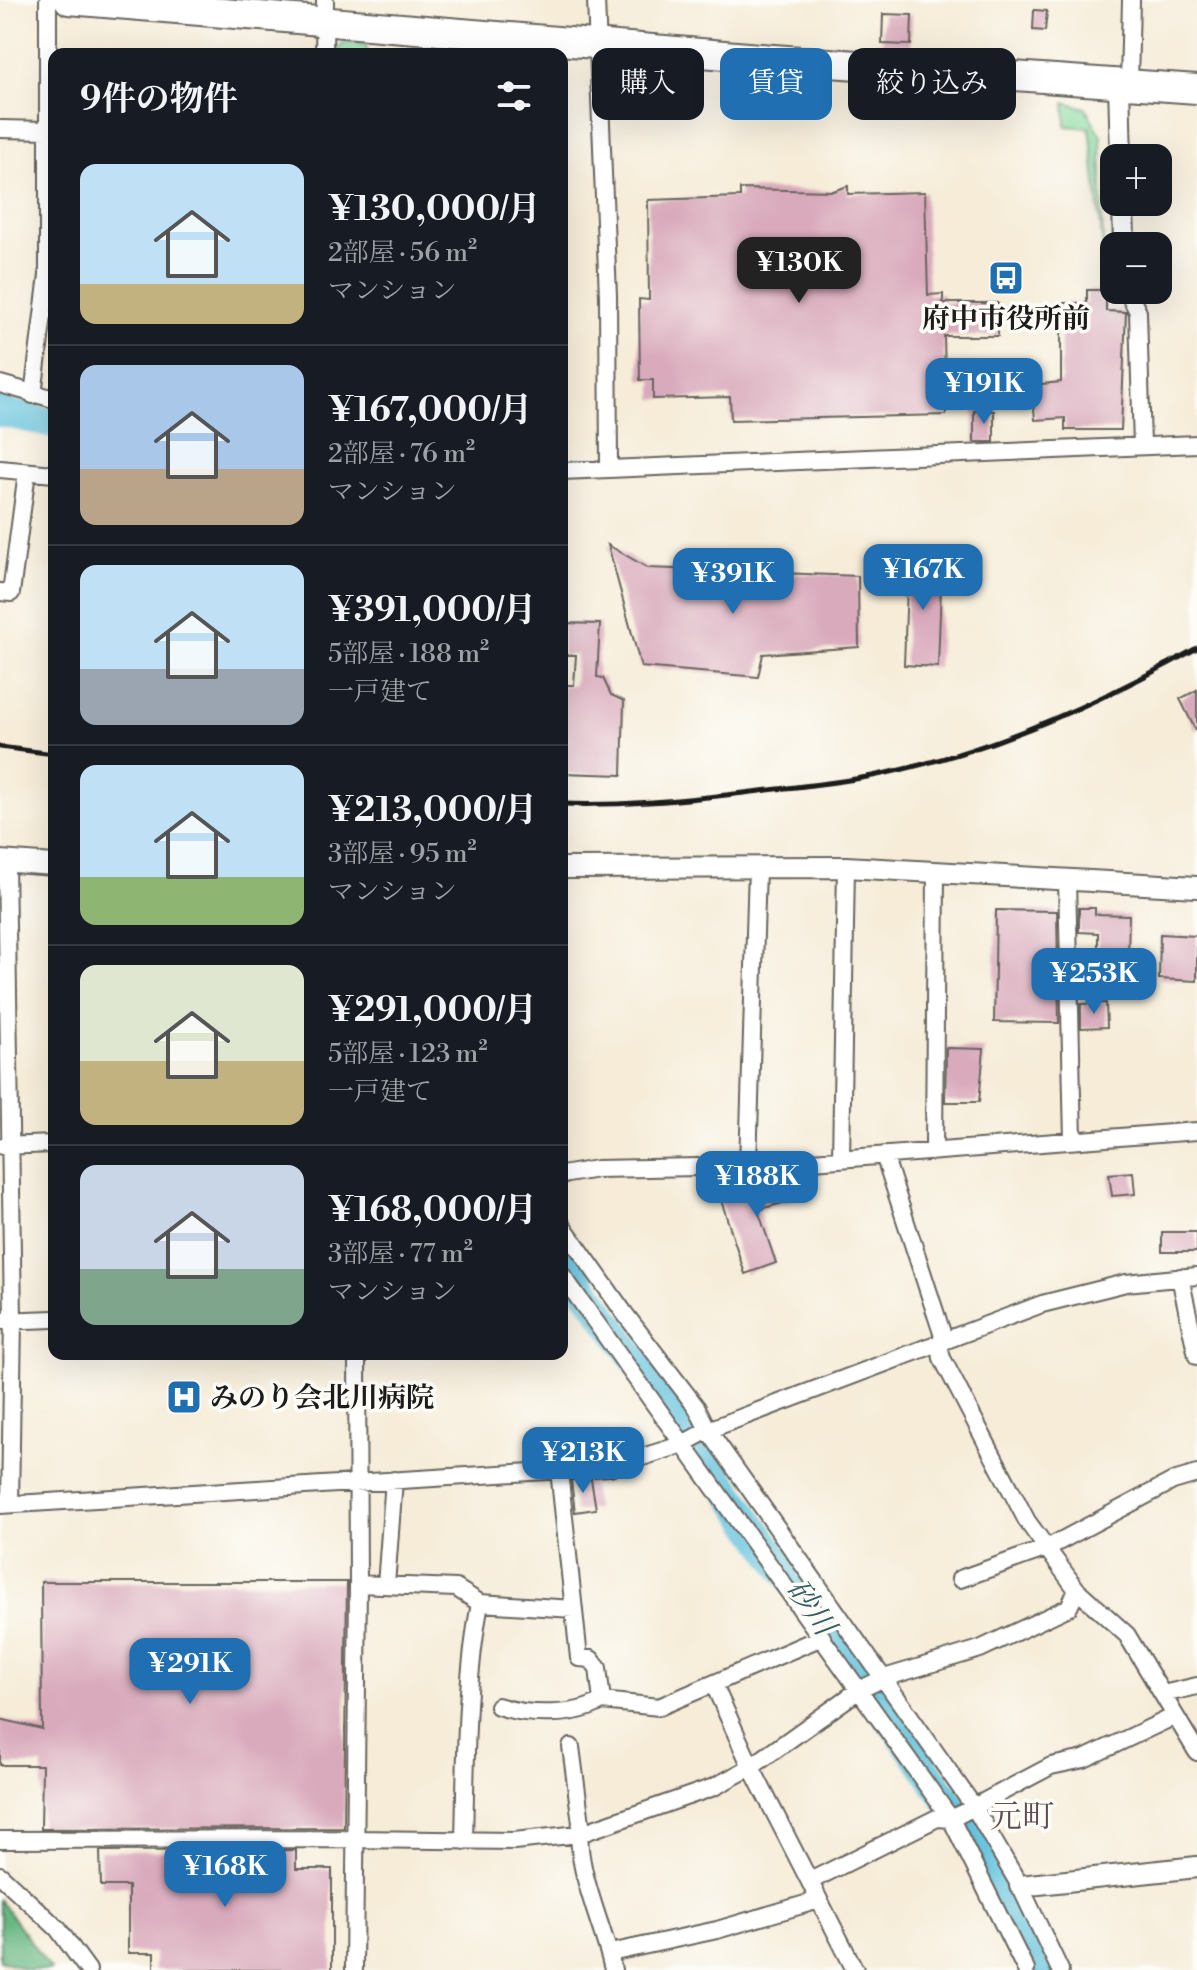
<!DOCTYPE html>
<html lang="ja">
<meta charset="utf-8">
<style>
:root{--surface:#171b24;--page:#20242c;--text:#f1f3f6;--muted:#9ea1a6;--line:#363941;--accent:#1f6fb2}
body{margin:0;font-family:"Libre Bodoni","Noto Serif JP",serif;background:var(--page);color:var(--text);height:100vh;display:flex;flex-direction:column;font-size:30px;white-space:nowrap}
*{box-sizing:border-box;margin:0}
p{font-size:26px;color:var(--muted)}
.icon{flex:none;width:44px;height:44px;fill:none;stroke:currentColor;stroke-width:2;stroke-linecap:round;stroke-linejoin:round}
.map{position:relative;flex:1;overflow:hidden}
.drawer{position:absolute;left:48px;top:48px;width:520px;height:1312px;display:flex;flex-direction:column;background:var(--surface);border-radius:16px;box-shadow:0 8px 32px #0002}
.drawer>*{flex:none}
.top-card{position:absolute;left:592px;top:48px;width:484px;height:72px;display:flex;gap:16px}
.tools{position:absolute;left:1100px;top:144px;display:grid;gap:16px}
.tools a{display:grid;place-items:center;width:72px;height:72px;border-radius:16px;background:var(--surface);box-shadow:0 8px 32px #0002;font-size:40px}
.price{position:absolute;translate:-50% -68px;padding:0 18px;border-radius:16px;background:var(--accent);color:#fff;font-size:26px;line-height:52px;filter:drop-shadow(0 2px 4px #0008)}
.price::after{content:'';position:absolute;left:50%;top:48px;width:24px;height:18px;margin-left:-12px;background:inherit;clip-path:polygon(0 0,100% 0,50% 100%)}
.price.selected{background:#222;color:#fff}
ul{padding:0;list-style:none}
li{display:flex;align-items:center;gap:24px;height:200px;padding:0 32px}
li+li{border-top:2px solid var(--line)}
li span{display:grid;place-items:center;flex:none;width:224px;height:160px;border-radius:16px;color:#555}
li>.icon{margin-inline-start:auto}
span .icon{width:96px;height:96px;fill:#fffc;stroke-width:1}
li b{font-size:34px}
h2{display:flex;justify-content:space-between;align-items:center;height:96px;padding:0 32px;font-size:34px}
.chip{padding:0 28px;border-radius:16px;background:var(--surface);box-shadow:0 8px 32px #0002;font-size:28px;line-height:72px}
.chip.selected{background:var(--accent);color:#fff}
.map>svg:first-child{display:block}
.green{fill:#7fd69a;stroke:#4e795b;stroke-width:2}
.forest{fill:#67b782;stroke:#426a4f;stroke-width:2}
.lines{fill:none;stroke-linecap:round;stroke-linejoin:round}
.river{stroke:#5dc0db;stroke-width:30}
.building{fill:#d9aabc}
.minor-casing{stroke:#68655e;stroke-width:20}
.tertiary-casing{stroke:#68655e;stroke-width:24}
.trunk-casing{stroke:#68655e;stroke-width:32}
.minor{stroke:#fff;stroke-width:16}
.tertiary{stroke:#fff;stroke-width:20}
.trunk{stroke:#fff;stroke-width:28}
.rail{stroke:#1c1c1c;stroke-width:5}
.labels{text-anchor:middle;stroke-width:7;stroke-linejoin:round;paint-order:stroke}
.poi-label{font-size:28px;font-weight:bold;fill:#1c1c1c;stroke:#fdfcf7}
.water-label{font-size:30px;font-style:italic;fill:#365e68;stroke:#fdfcf7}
.quarter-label{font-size:32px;fill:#5e4e54;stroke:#fdfcf7}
</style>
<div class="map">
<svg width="1197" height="1970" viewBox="0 0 1197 1970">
<rect width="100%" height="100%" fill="#fdfcf7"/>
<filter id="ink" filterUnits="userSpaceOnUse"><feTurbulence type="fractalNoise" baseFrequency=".0125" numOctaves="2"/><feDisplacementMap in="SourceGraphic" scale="16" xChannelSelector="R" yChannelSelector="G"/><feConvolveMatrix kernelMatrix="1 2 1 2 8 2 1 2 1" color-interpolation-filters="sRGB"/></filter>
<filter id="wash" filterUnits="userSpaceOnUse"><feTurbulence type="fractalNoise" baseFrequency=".006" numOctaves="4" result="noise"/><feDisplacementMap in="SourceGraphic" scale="32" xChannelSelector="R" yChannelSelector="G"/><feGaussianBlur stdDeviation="1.8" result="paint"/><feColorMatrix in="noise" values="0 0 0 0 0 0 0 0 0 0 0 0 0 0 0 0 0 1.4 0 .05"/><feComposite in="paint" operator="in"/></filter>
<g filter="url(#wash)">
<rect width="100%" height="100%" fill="#f6ecd8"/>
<!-- green -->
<path class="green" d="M 345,42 L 367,45 L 367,54 L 334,54 Z
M 903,89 L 964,93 L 962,99 L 903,94 Z
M 1065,102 L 1086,108 L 1101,136 L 1103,247 L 1090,128 L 1066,126 Z"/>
<!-- forest -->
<path class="forest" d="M 0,1900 L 49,1967 L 51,1970 L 28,1970 L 0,1960 Z"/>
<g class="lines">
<!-- river -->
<path class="river" d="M 0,412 L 54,423
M 562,1256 L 969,1830 L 1041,1970"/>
</g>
<g id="blocks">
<!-- building -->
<path class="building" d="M 1034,10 L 1047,11 L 1045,31 L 1033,30 Z
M 883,14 L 912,15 L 911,45 L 882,44 Z
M 848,186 L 848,194 L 925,192 L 928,295 L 943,294 L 943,303 L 998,303 L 998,336 L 944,336 L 946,415 L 731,420 L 730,397 L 653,399 L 653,380 L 640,380 L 639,299 L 649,300 L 648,200 L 740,197 L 740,189 L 833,191 Z
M 1087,290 L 1106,290 L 1106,311 L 1126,312 L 1121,430 L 1065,430 L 1065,418 L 1035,420 L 1032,385 L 1061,382 L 1061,303 L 1087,303 Z
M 974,411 L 994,411 L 994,442 L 974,442 Z
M 608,545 L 648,568 L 858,576 L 859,647 L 763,654 L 758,677 L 641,667 Z
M 908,557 L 942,558 L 938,667 L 904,665 Z
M 562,623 L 600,624 L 597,677 L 603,678 L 611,695 L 624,701 L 622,775 L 562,773 L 562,685 L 574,685 L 576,655 L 562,655 Z
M 1197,690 L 1197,733 L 1180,699 Z
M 1079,908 L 1095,908 L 1095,914 L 1129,915 L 1128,957 L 1098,956 L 1098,933 L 1079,932 Z
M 996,910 L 1057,911 L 1059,1023 L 994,1022 Z
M 1160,934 L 1197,936 L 1197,981 L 1159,979 Z
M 1106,1003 L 1107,1027 L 1081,1028 L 1081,1004 Z
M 946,1048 L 984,1049 L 979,1102 L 945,1102 Z
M 1133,1172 L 1135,1194 L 1112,1196 L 1109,1174 Z
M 796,1174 L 803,1197 L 758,1210 L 776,1263 L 745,1274 L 720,1197 Z
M 1162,1232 L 1197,1232 L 1197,1252 L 1162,1252 Z
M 591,1479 L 596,1509 L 575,1512 L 571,1480 Z
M 41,1582 L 347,1582 L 344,1828 L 41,1829 L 42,1765 L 0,1765 L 0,1719 L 42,1729 Z
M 296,1850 L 296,1869 L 332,1869 L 332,1970 L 154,1970 L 154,1953 L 128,1953 L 128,1886 L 101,1886 L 100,1851 Z"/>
</g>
</g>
<g filter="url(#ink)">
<use href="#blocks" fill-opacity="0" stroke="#68655e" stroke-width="2"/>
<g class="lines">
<defs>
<path id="minor" d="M 596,0 L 608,296 L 609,468
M 324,54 L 325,0
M 1129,84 L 1131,0
M 0,129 L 48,130
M 1127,290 L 1138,312 L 1142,446
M 0,384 L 54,399
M 33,395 L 48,275 L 48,0
M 0,469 L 54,474
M 562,471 L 1197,444
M 0,592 L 11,593 L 27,472
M 6,862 L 13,1320 L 10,1504
M 1067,879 L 1073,1140
M 2,1146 L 54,1144
M 934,1151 L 936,871
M 841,1159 L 846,867
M 748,1166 L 757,867
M 562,1175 L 597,1169 L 748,1166 L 1197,1131
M 562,1225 L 625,1314 L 697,1408 L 708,1430 L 974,1807 L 1020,1886 L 1060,1970
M 562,1275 L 951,1819 L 1026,1970
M 1180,1277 L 1197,1356
M 0,1321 L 54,1319
M 559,1470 L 579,1658 L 591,1659 L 598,1668 L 602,1701 L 659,1707 L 822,1637
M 0,1505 L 610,1467 L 681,1445 L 708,1430 L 1042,1304 L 1126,1283 L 1197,1276
M 960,1579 L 1047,1548 L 1173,1481 L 1197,1474
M 358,1584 L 456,1588 L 480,1603 L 574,1609
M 386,1585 L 394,1480
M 1077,1590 L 1127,1635 L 1197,1752
M 714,1685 L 751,1767 L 855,1970
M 1163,1694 L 1197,1686
M 498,1706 C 528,1716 575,1717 602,1701
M 571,1747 L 581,1823 C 572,1863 605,1929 613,1970
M 0,1840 L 355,1839 L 514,1841 L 579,1834 L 714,1787 L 751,1767 L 859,1690 L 884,1678 L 980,1649 L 1069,1607 L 1077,1590 L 1027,1521 L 942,1358 L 939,1345 L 943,1336 L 884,1155
M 464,1841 C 466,1762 465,1682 480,1603
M 0,1875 L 58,1929 L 88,1970
M 810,1881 L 937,1818 L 951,1819 L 1051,1766 L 1084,1759 L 1175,1716
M 610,1953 L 717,1930 L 819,1900
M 354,1970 L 358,1584 L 357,1354"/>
<path id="tertiary" d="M 1119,84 L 1121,158
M 1123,202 L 1124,246
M 0,861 L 54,865
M 562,868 L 846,867 L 1197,887
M 1020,1886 L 1197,1867"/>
<path id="trunk" d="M 69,0 L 773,59 L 1197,89"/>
</defs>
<!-- minor casing -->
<use href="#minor" class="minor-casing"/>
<!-- tertiary casing -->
<use href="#tertiary" class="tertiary-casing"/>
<!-- trunk casing -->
<use href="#trunk" class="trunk-casing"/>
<!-- minor -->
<use href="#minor" class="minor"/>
<!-- tertiary -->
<use href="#tertiary" class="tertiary"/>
<!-- trunk -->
<use href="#trunk" class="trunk"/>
<!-- rail -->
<path class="rail" d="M 0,747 L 54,754
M 562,804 C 623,806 683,800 744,793 C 790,787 837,784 882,774 C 991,751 1101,702 1197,648"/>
</g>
</g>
<!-- icons -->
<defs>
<symbol id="bus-square" viewBox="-11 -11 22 22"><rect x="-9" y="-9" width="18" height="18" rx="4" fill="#1f6fb2" stroke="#fdfcf7"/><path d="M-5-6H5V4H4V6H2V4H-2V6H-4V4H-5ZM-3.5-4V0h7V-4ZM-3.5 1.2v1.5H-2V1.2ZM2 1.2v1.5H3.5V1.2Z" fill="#fff"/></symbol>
<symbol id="hospital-square" viewBox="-11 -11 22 22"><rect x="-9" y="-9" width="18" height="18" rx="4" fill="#1f6fb2" stroke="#fdfcf7"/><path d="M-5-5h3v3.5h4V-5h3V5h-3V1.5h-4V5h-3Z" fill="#fff"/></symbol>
</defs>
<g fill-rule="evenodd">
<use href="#bus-square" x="986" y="258" width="40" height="40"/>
<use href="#hospital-square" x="164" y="1377" width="40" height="40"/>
</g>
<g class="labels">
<!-- poi labels -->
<g class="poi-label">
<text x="1006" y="328">府中市役所前</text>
<text x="210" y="1407" text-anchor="start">みのり会北川病院</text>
</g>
<!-- water labels -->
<g class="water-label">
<text transform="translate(811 1607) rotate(55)" y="10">砂川</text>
</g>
<!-- quarter labels -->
<g class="quarter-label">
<text x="1022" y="1827">元町</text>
</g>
</g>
</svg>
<div class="tools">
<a>+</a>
<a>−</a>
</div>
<b class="price selected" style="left:799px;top:305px">¥130K</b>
<b class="price" style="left:984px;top:426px">¥191K</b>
<b class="price" style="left:923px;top:612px">¥167K</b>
<b class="price" style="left:733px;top:616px">¥391K</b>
<b class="price" style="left:1094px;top:1016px">¥253K</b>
<b class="price" style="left:757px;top:1219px">¥188K</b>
<b class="price" style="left:583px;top:1495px">¥213K</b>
<b class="price" style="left:190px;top:1706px">¥291K</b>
<b class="price" style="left:225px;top:1909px">¥168K</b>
<div class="top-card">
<a class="chip">購入</a>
<a class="chip selected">賃貸</a>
<a class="chip">絞り込み</a>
</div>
<section class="drawer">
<h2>9件の物件<svg class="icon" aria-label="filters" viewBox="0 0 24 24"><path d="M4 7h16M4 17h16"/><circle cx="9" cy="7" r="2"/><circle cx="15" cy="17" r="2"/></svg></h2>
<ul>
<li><span style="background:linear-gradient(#bfe0f5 75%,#c2b280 0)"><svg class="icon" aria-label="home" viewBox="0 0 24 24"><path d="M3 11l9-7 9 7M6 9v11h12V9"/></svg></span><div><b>¥130,000/月</b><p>2部屋 · 56 m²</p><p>マンション</p></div></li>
<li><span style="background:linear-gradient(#a9c7e8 65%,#b9a48a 0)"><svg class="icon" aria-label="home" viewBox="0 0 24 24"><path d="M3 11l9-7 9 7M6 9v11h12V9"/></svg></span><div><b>¥167,000/月</b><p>2部屋 · 76 m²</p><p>マンション</p></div></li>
<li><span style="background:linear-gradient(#bfe0f5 65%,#9aa5b1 0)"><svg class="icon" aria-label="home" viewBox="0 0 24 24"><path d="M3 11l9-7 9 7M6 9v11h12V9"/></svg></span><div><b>¥391,000/月</b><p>5部屋 · 188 m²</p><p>一戸建て</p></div></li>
<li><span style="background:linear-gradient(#bfe0f5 70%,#8fb573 0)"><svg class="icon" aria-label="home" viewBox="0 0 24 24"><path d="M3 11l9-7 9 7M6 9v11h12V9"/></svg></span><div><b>¥213,000/月</b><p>3部屋 · 95 m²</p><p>マンション</p></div></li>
<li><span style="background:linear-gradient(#dfe7d0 60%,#c2b280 0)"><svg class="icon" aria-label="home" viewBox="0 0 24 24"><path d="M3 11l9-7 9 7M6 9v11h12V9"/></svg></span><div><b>¥291,000/月</b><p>5部屋 · 123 m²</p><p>一戸建て</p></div></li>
<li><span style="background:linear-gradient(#c9d6e8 65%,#7fa58c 0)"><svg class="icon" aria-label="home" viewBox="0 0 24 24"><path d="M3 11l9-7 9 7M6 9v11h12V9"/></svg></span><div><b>¥168,000/月</b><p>3部屋 · 77 m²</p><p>マンション</p></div></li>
</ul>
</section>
</div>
